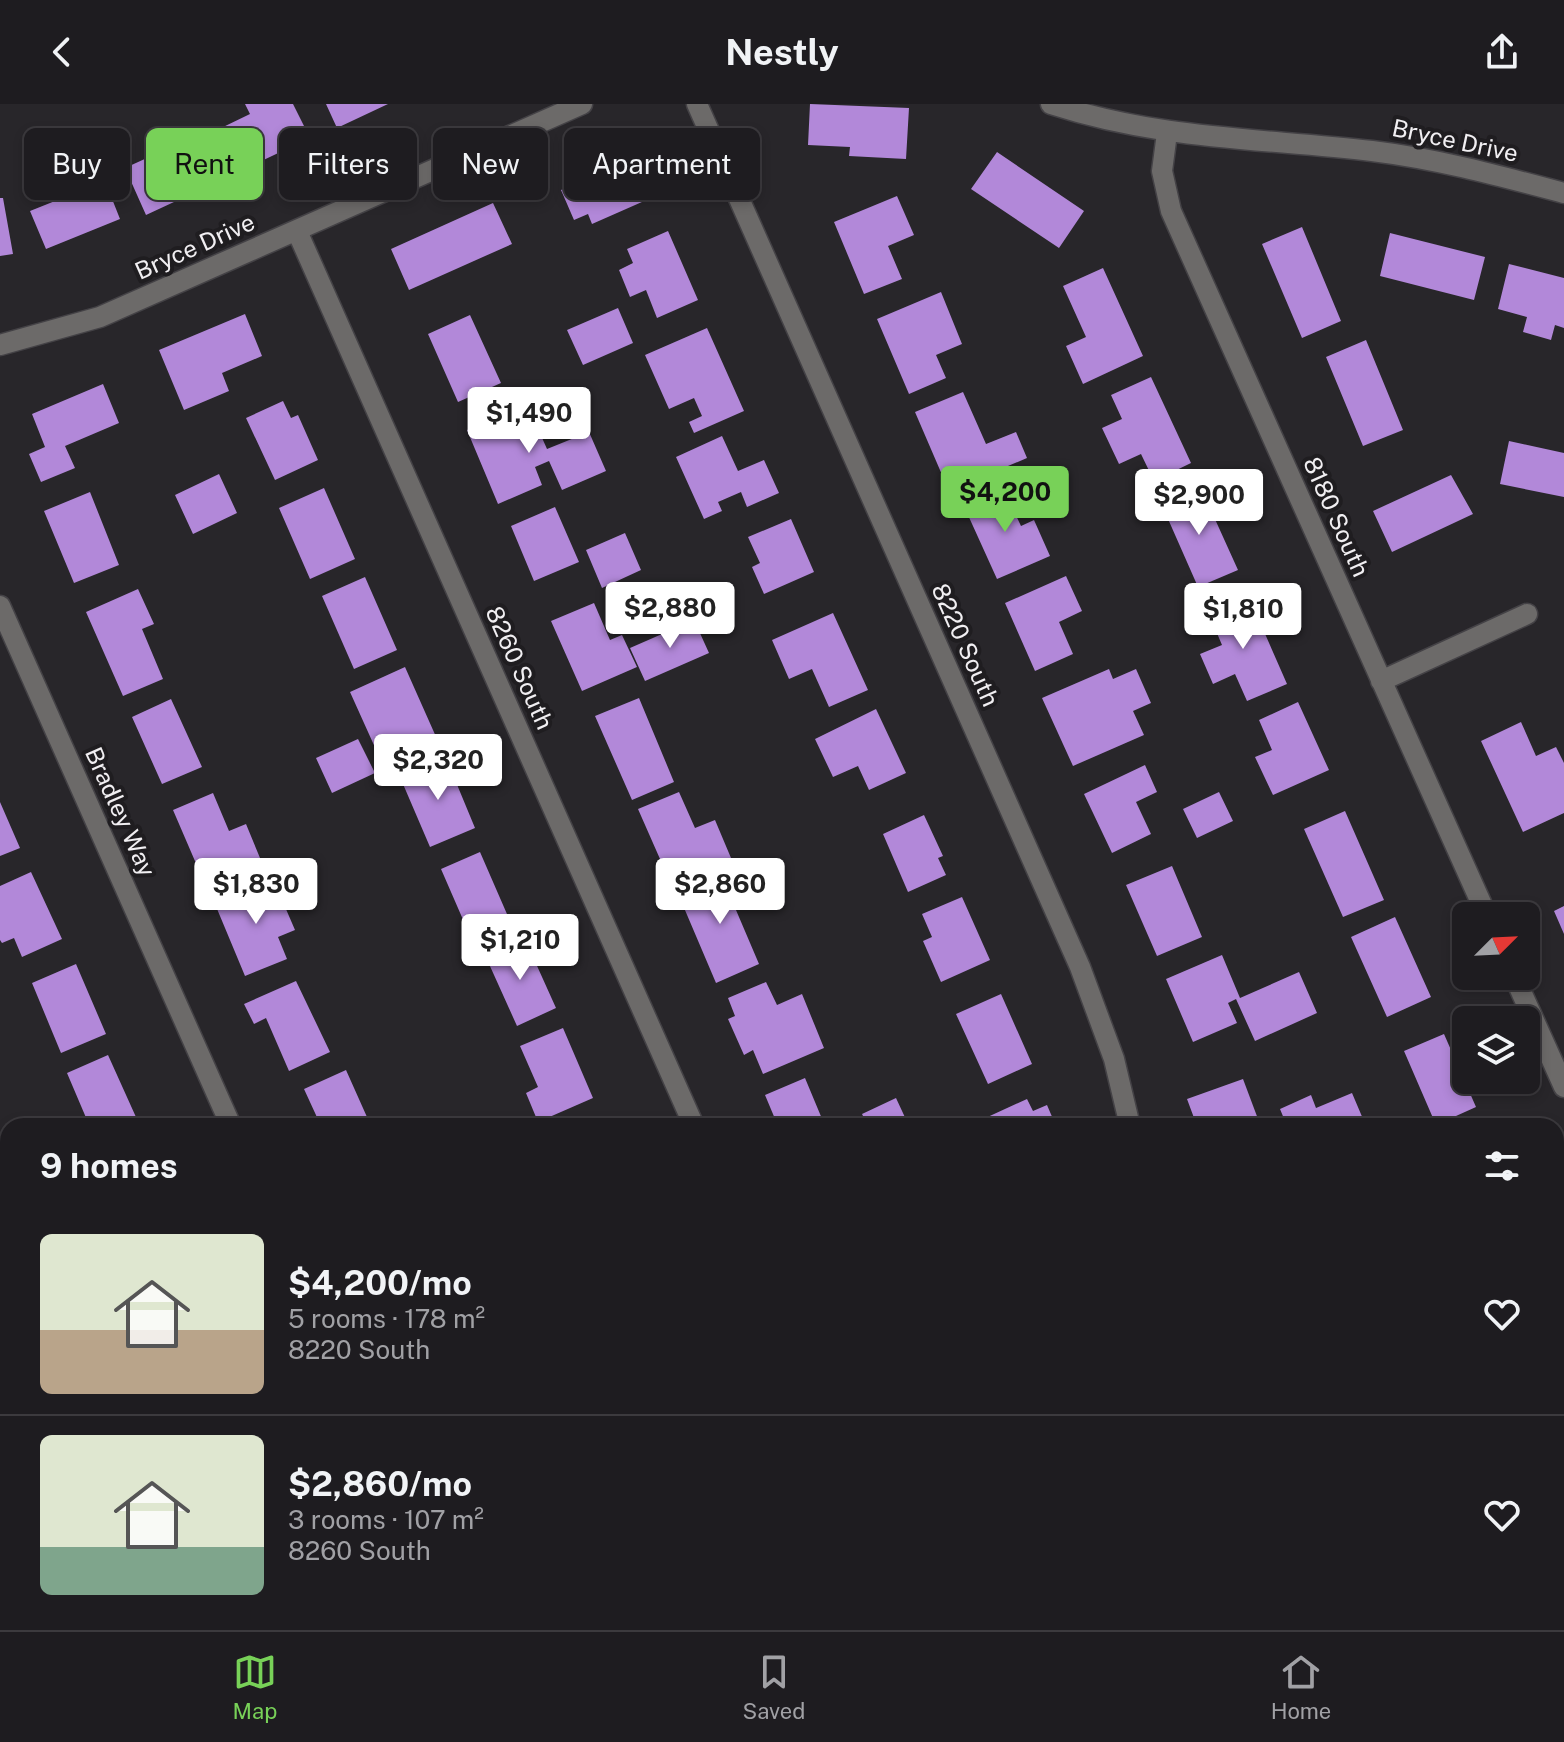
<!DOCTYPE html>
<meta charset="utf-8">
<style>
:root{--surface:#1e1c20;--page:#262529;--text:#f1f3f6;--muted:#a1a1a5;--line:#3c3a3e;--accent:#78d158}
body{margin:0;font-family:"Public Sans",sans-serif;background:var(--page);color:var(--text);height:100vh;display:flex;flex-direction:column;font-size:30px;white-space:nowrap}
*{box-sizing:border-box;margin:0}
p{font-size:26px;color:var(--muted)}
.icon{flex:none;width:44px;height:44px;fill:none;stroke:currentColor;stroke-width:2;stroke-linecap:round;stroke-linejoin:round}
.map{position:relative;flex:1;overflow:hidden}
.panel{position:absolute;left:0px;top:1014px;width:1564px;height:512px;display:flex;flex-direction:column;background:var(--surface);border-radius:24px 24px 0 0;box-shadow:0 4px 12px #0003,0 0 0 2px var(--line)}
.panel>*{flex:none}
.guide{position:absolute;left:24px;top:24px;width:800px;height:72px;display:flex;gap:16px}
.needle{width:52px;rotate:66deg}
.tools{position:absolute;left:1452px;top:798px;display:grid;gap:16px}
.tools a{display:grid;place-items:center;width:88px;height:88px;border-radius:12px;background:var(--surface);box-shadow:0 4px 12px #0003,0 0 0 2px var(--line);font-size:40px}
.price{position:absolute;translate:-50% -68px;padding:0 18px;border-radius:8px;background:#fff;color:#222;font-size:26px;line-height:52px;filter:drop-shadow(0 2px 4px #0008)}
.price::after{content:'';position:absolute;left:50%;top:48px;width:24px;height:18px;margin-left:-12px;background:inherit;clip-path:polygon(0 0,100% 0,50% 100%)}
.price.selected{background:var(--accent);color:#111}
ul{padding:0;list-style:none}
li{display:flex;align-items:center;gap:24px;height:200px;padding:0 40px}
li+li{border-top:2px solid var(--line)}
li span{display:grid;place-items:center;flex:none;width:224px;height:160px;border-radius:12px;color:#555}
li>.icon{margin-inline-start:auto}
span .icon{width:96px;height:96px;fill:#fffc;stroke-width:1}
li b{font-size:34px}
h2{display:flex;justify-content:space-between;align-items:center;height:96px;padding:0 40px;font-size:34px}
.pill{padding:0 28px;border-radius:12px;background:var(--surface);box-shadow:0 4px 12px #0003,0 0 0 2px var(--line);font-size:28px;line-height:72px}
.pill.selected{background:var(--accent);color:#111}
header{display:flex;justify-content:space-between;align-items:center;height:104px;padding:0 40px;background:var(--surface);font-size:36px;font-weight:700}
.menu{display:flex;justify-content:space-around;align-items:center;height:112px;border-top:2px solid var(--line);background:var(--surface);font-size:22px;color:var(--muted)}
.menu a{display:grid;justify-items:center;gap:4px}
.menu .selected{color:var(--accent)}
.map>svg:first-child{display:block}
.building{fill:#b288d9}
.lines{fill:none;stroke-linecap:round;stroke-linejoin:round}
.minor-casing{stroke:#444246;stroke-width:23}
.minor{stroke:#6c6a69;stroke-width:20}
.labels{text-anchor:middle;stroke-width:8;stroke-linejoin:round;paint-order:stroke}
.street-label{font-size:24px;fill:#f1eff2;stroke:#1f1d20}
</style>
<header><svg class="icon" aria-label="back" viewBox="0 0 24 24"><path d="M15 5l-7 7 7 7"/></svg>Nestly<svg class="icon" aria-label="share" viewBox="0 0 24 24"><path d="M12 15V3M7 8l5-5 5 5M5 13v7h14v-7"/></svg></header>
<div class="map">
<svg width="1564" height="1526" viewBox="0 0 1564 1526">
<rect width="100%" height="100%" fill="#28262a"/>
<!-- building -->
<path class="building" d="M 245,0 L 293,0 L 310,34 L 240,67 L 219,25 L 250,10 Z
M 326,0 L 388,0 L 337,24 Z
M 810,0 L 909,4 L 906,55 L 849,52 L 850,43 L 808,41 Z
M 195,32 L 217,78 L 146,111 L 125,64 Z
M 630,48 L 651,94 L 592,120 L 588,110 L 574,116 L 561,86 L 575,80 L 573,74 Z
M 997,48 L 1084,107 L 1059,144 L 971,85 Z
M 99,62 L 120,115 L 46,145 L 30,107 L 60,95 L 54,80 Z
M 897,92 L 914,131 L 888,142 L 902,175 L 864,190 L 834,118 Z
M 0,94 L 3,94 L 13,150 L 0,152 Z
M 493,99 L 512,140 L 409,186 L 391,145 Z
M 1302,123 L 1341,217 L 1302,234 L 1262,140 Z
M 668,127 L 698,196 L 657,214 L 646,186 L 630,193 L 619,166 L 633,159 L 627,145 Z
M 1390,129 L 1485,153 L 1474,196 L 1380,172 Z
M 1509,160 L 1564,174 L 1564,224 L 1555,221 L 1551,236 L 1523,228 L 1527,213 L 1498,205 Z
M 1103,164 L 1143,252 L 1083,280 L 1066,242 L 1086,233 L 1063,182 Z
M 941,188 L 962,240 L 936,251 L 946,274 L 909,290 L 877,215 Z
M 618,204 L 633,239 L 583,261 L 567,226 Z
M 245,210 L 262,252 L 222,269 L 229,287 L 184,306 L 159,246 Z
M 470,211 L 501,279 L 458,298 L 428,230 Z
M 707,224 L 744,307 L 694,329 L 689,318 L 702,312 L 694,294 L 669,305 L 645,251 Z
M 1366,236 L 1403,326 L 1363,342 L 1326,253 Z
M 1151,273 L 1191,359 L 1154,377 L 1141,350 L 1119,360 L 1102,324 L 1122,315 L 1111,291 Z
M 103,280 L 119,319 L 65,342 L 75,364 L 41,378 L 29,350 L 45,343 L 32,310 Z
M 963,288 L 986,340 L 1016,328 L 1027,354 L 949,387 L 915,308 Z
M 283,297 L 291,314 L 298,311 L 318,356 L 275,376 L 246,314 Z
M 527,300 L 547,345 L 589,328 L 606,367 L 562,386 L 549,357 L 535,363 L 542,381 L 498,400 L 467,326 Z
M 722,332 L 738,367 L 764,356 L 779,389 L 747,403 L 741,388 L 718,398 L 722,407 L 704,415 L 676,353 Z
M 1509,337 L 1564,349 L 1564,393 L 1500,380 Z
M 219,370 L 237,409 L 193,430 L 175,391 Z
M 1451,371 L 1473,410 L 1392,448 L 1373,407 Z
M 1002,382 L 1021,422 L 1034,416 L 1050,452 L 997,475 L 963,400 Z
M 1200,382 L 1238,466 L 1198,483 L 1161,399 Z
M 324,384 L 355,455 L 310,475 L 279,404 Z
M 90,388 L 119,461 L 74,479 L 44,407 Z
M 555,403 L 579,458 L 534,477 L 511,422 Z
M 791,415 L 814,468 L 764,490 L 752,463 L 760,459 L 748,433 Z
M 625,429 L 641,466 L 602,484 L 586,446 Z
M 1066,472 L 1082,507 L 1059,518 L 1073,550 L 1035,567 L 1005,499 Z
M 365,473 L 397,546 L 354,565 L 322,492 Z
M 138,485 L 154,520 L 142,525 L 163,575 L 123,592 L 86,508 Z
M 1248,491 L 1287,580 L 1247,597 L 1235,570 L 1213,580 L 1200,550 L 1222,541 L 1208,508 Z
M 594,499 L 610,536 L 622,531 L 637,563 L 582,587 L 551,517 Z
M 833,509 L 868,586 L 829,603 L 812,565 L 789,575 L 772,536 Z
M 694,516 L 709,549 L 645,577 L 630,544 Z
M 405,563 L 437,635 L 382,659 L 350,588 Z
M 1109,565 L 1113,575 L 1136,565 L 1151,599 L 1133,607 L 1144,631 L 1073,662 L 1042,594 Z
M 639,594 L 674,678 L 632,696 L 595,612 Z
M 171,595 L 202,663 L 162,680 L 132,613 Z
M 1298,598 L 1329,666 L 1273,691 L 1255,653 L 1272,646 L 1259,616 Z
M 876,605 L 906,669 L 869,686 L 858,662 L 833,673 L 815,635 Z
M 1521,618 L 1536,652 L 1556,643 L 1564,659 L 1564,709 L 1523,728 L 1481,637 Z
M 358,635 L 375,669 L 332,689 L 316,654 Z
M 446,654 L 475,724 L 430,743 L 400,673 Z
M 1145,661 L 1157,688 L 1136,698 L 1151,730 L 1112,749 L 1084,690 Z
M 679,688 L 695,724 L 715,716 L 731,754 L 671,780 L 638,705 Z
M 1219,688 L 1233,717 L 1197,734 L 1183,705 Z
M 213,689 L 229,727 L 246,720 L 260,754 L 204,778 L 173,706 Z
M 0,698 L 20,744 L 0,752 Z
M 1345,707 L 1384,796 L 1343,813 L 1304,725 Z
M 924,711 L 943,752 L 938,754 L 946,771 L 908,788 L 883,730 Z
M 480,748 L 510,817 L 471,834 L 441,765 Z
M 1172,762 L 1202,833 L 1157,852 L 1126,781 Z
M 735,767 L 746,793 L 733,799 L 759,860 L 716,879 L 679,792 Z
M 31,768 L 62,835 L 22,853 L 14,834 L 2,839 L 0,836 L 0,782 Z
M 273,775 L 295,826 L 278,833 L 287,855 L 245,872 L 215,800 Z
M 962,793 L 990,856 L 941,878 L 923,837 L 932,833 L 922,810 Z
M 1564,802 L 1564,830 L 1554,807 Z
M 1395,813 L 1431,893 L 1387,913 L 1351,833 Z
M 524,833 L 556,904 L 517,922 L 485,851 Z
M 1222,851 L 1240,894 L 1299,868 L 1317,909 L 1255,937 L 1236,895 L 1228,899 L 1237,919 L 1193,938 L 1166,875 Z
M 76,860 L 106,930 L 61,949 L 32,879 Z
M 296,877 L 330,948 L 289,967 L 266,914 L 254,920 L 244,900 Z
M 766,878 L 777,901 L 802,890 L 824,944 L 763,970 L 753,946 L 744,951 L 728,915 L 735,912 L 728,894 Z
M 1001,890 L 1032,960 L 988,980 L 956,910 Z
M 563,924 L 593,994 L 538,1018 L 526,989 L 538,983 L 520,942 Z
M 1444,930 L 1476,1003 L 1436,1021 L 1404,947 Z
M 108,951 L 140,1022 L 74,1022 L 87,1016 L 67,969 Z
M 346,966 L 371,1022 L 321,1022 L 304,985 Z
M 805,974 L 825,1022 L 778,1022 L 765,991 Z
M 1243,975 L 1258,1015 L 1251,1018 L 1253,1022 L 1197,1022 L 1187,995 Z
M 1352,989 L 1366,1022 L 1287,1022 L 1280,1005 L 1311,991 L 1316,1004 Z
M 896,994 L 909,1022 L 868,1022 L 862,1010 Z
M 1027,995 L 1033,1007 L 1047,1001 L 1056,1022 L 968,1022 Z
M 604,1012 L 609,1022 L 583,1022 Z
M 1563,1143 L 1564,1191 L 1556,1195 L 1556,1146 Z
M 0,1211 L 8,1229 L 8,1285 L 0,1288 Z
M 1564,1249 L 1564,1316 L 1556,1320 L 1556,1252 Z
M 8,1329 L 8,1381 L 0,1362 L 0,1333 Z
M 345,1518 L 347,1526 L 258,1526 L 257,1519 Z
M 376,1518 L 492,1518 L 494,1526 L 377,1526 Z
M 637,1518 L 684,1518 L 683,1526 L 637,1526 Z
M 1066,1518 L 1096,1518 L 1099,1526 L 1069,1526 Z"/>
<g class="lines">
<defs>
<path id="minor" d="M 697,0 L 1080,863 L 1114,955 L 1130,1022
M 1051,0 C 1162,36 1260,34 1372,47 C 1438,55 1500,72 1564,89
M 1167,29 L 1162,67 L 1171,107 L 1487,812
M 297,127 L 694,1022
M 0,241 L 100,213 L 582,0
M 0,502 L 231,1022
M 1381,577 L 1527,510
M 1514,872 L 1564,983
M 1556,1050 L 1564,1046
M 1337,1518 L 1341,1526
M 2,1526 L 21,1518
M 565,1526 L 566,1518"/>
</defs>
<!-- minor casing -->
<use href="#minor" class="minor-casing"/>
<!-- minor -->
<use href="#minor" class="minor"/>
</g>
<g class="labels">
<!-- street labels -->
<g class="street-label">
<text transform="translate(1455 37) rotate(12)" y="8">Bryce Drive</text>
<text transform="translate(195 143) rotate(-24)" y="8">Bryce Drive</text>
<text transform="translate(1336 413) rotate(66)" y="8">8180 South</text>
<text transform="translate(965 541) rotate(66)" y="8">8220 South</text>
<text transform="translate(519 564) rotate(66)" y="8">8260 South</text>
<text transform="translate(120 708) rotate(66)" y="8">Bradley Way</text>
</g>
</g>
</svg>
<div class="tools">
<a><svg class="needle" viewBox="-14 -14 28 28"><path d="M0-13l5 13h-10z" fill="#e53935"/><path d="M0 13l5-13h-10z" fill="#a1a1a5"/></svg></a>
<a><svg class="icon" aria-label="layers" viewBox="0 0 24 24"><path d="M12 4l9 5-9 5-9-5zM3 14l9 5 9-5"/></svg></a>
</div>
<b class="price" style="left:529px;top:351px">$1,490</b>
<b class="price selected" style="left:1005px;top:430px">$4,200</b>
<b class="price" style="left:1199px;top:433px">$2,900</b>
<b class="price" style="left:670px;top:546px">$2,880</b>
<b class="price" style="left:1243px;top:547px">$1,810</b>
<b class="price" style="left:438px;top:698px">$2,320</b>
<b class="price" style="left:256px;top:822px">$1,830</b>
<b class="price" style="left:720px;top:822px">$2,860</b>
<b class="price" style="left:520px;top:878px">$1,210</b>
<div class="guide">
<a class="pill">Buy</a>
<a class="pill selected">Rent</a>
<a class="pill">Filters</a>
<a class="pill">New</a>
<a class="pill">Apartment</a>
</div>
<section class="panel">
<h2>9 homes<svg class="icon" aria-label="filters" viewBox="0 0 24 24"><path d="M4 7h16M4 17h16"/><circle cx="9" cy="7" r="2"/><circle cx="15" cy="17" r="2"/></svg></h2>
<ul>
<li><span style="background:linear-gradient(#dfe7d0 60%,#b9a48a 0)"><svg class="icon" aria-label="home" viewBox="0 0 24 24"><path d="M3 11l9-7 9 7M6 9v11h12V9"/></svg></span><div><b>$4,200/mo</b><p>5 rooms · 178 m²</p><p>8220 South</p></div><svg class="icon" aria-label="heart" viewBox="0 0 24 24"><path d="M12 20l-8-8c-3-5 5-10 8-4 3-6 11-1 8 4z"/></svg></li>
<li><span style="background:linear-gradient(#dfe7d0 70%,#7fa58c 0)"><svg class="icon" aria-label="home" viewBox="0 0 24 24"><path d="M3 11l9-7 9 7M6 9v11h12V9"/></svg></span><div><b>$2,860/mo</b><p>3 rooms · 107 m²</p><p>8260 South</p></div><svg class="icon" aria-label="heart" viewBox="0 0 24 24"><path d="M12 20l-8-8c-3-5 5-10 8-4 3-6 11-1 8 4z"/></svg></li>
</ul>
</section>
</div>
<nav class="menu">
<a class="selected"><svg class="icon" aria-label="map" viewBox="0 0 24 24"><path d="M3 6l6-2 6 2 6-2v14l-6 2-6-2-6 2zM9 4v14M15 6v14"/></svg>Map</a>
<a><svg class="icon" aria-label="saved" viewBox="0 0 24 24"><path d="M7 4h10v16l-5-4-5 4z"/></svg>Saved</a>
<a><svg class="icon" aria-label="home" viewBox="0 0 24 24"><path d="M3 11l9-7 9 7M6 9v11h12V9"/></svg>Home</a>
</nav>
